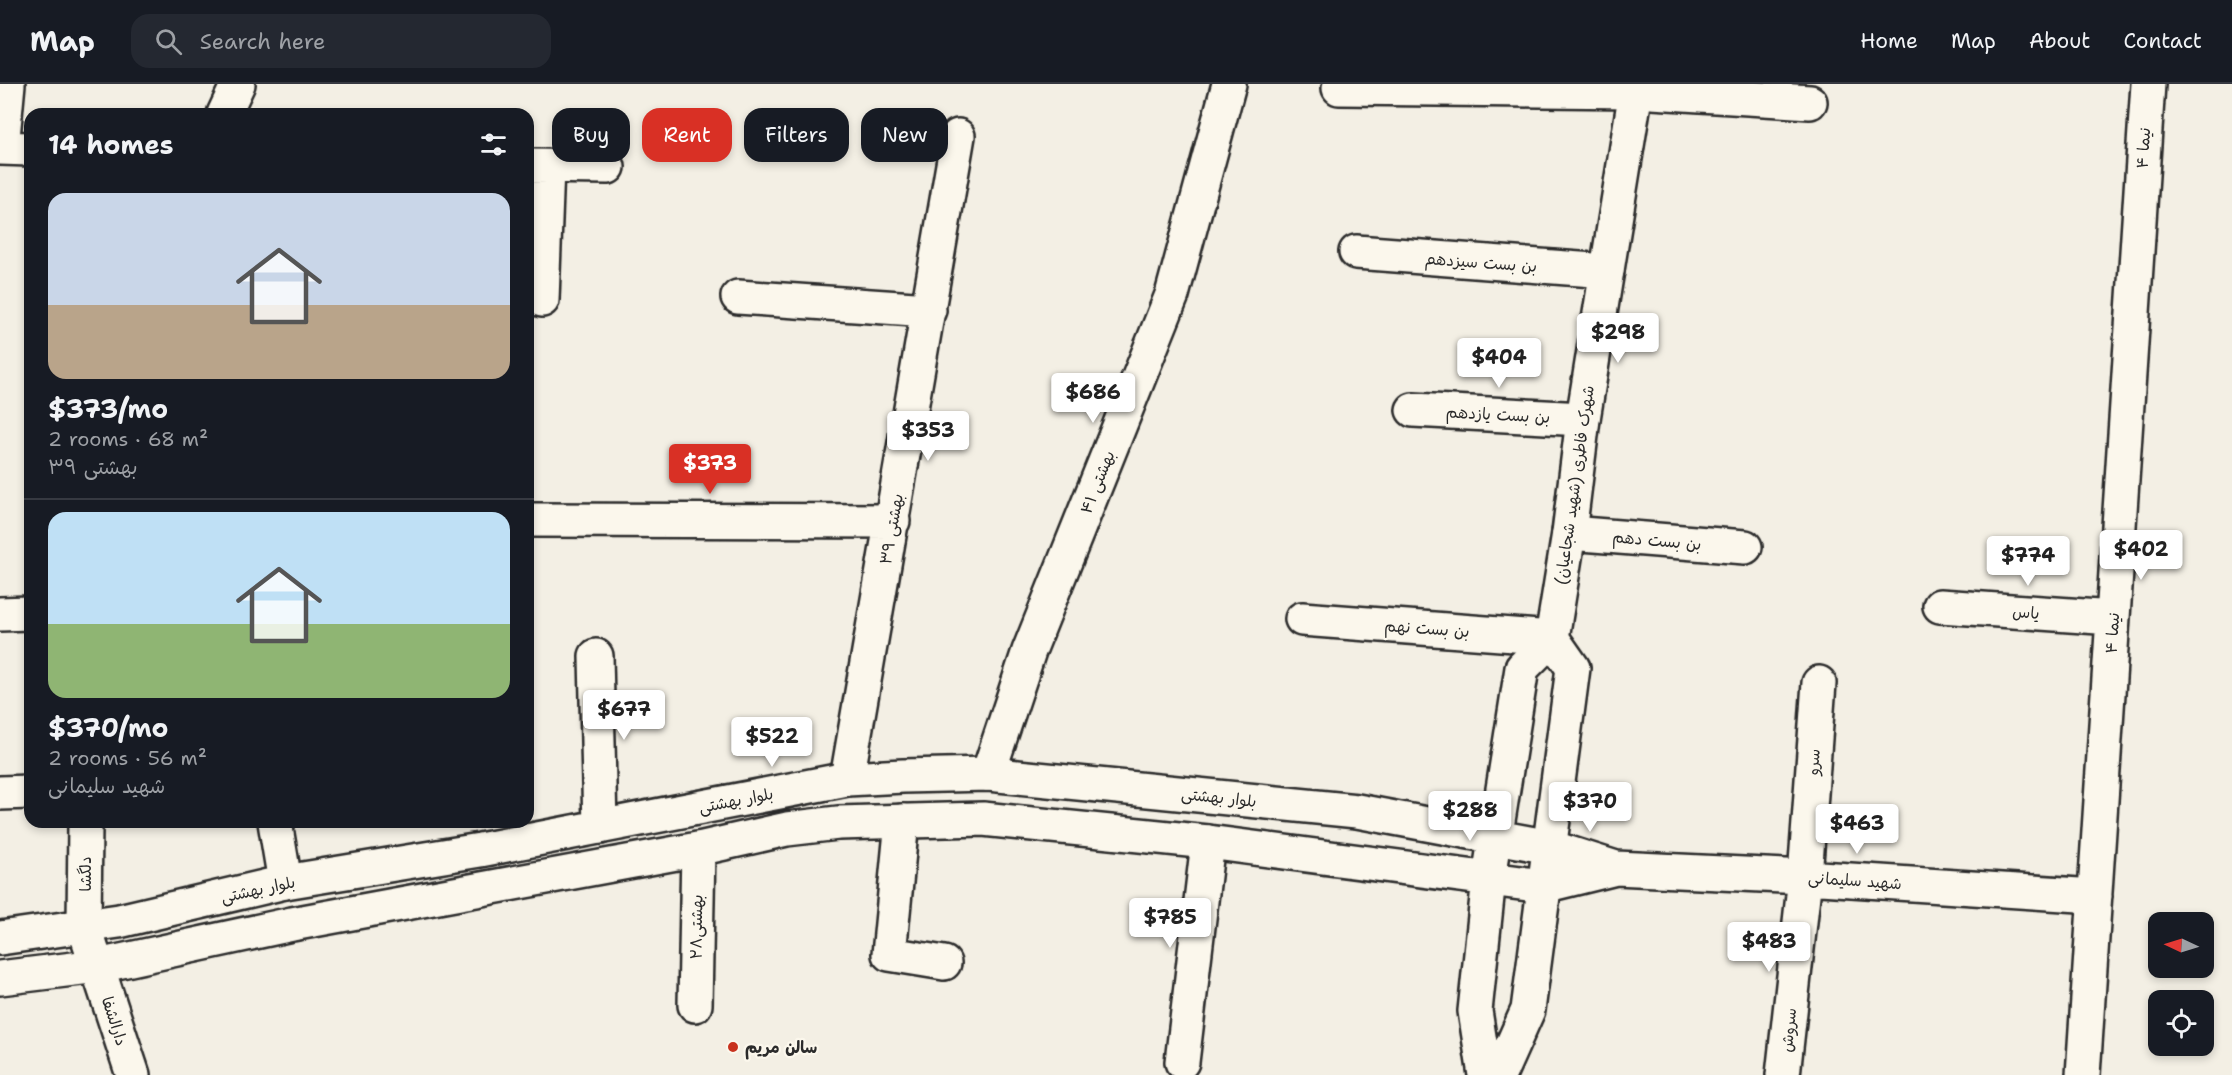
<!DOCTYPE html>
<meta charset="utf-8">
<style>
:root{--surface:#171b24;--page:#242831;--text:#f1f3f6;--muted:#9ea1a6;--line:#363941;--accent:#d93025}
body{margin:0;font-family:"Shantell Sans","Playpen Sans Arabic",sans-serif;background:var(--page);color:var(--text);height:100vh;display:flex;flex-direction:column;font-size:22px;white-space:nowrap}
*{box-sizing:border-box;margin:0}
p{font-size:20px;color:var(--muted)}
.icon{flex:none;width:33px;height:33px;fill:none;stroke:currentColor;stroke-width:2;stroke-linecap:round;stroke-linejoin:round}
.map{position:relative;flex:1;overflow:hidden}
.details{position:absolute;left:24px;top:24px;width:510px;height:720px;display:flex;flex-direction:column;background:var(--surface);border-radius:18px;box-shadow:0 3px 9px #0003}
.details>*{flex:none}
.guide{position:absolute;left:552px;top:24px;width:570px;height:54px;display:flex;gap:12px}
.needle{width:39px;rotate:274deg}
.controls{position:absolute;left:2148px;top:828px;display:grid;gap:12px}
.controls a{display:grid;place-items:center;width:66px;height:66px;border-radius:12px;background:var(--surface);box-shadow:0 3px 9px #0003;font-size:30px}
.price{position:absolute;translate:-50% -51px;padding:0 14px;border-radius:6px;background:#fff;color:#222;font-size:20px;line-height:39px;filter:drop-shadow(0 2px 3px #0008)}
.price::after{content:'';position:absolute;left:50%;top:36px;width:18px;height:14px;margin-left:-9px;background:inherit;clip-path:polygon(0 0,100% 0,50% 100%)}
.price.current{background:var(--accent);color:#fff}
ul{padding:0;list-style:none}
li{display:grid;align-content:center;gap:12px;height:318px;padding:0 24px}
li+li{border-top:2px solid var(--line)}
li span{display:grid;place-items:center;height:186px;border-radius:18px;color:#555}
li>.icon{margin-inline-start:auto}
span .icon{width:108px;height:108px;fill:#fffc;stroke-width:1}
li b{font-size:26px}
h2{display:flex;justify-content:space-between;align-items:center;height:72px;padding:0 24px;font-size:26px}
.pill{padding:0 21px;border-radius:18px;background:var(--surface);box-shadow:0 3px 9px #0003;font-size:21px;line-height:54px}
.pill.current{background:var(--accent);color:#fff}
header{display:flex;align-items:center;gap:36px;box-sizing:border-box;height:84px;padding:0 30px;background:var(--surface);border-bottom:2px solid var(--line)}
header strong{font-size:28px}
nav{display:flex;gap:33px;margin-inline-start:auto;font-size:21px}
.search{width:420px;height:54px;background:var(--page);display:flex;align-items:center;gap:15px;box-sizing:border-box;padding:0 21px;border-radius:18px;color:var(--muted);font-size:22px}
.map>svg:first-child{display:block}
.lines{fill:none;stroke-linecap:round;stroke-linejoin:round}
.street-casing{stroke:#2b2b2b;stroke-width:38}
.secondary-casing{stroke:#2b2b2b;stroke-width:38}
.street{stroke:#fbf7ec;stroke-width:33}
.secondary{stroke:#fbf7ec;stroke-width:33}
.poi-dot{fill:#c8321e;stroke:#fbf7ec;stroke-width:2}
.labels{text-anchor:middle;stroke-width:4.5;stroke-linejoin:round;paint-order:stroke}
.street-label{font-size:16px;fill:#2b2b2b;stroke:#fbf7ec}
.poi-label{font-size:16px;font-weight:bold;fill:#2b2b2b;stroke:#fbf7ec;text-anchor:start}
</style>
<header>
<strong>Map</strong>
<div class="search"><svg class="icon" aria-label="search" viewBox="0 0 24 24"><circle cx="10" cy="10" r="6"/><path d="M15 15l6 6"/></svg>Search here</div>
<nav><a>Home</a><a>Map</a><a>About</a><a>Contact</a></nav>
</header>
<div class="map">
<svg width="2232" height="991" viewBox="0 0 2232 991">
<rect width="100%" height="100%" fill="#f3efe4"/>
<filter id="ink" filterUnits="userSpaceOnUse"><feTurbulence type="fractalNoise" baseFrequency=".0167" numOctaves="2"/><feDisplacementMap in="SourceGraphic" scale="12" xChannelSelector="R" yChannelSelector="G"/><feConvolveMatrix kernelMatrix="1 2 1 2 8 2 1 2 1" color-interpolation-filters="sRGB"/></filter>
<g filter="url(#ink)">
<g class="lines">
<defs>
<path id="street" d="M 1339,4 L 1636,7 L 1810,18
M 224,30 L 238,0
M 0,64 L 30,65
M 2,64 L 8,0
M 528,82 L 608,83
M 1356,168 L 1607,187
M 738,213 L 929,226
M 542,216 L 547,83
M 1413,326 L 1583,335
M 528,436 L 893,437
M 1569,449 L 1745,463
M 1940,522 L 2113,534
M 0,530 L 30,529
M 1302,535 L 1552,554
M 596,572 L 600,743
M 988,690 L 1029,567 L 1172,211 L 1229,0
M 847,695 L 958,52
M 0,709 L 30,708
M 902,737 L 889,870 L 944,879
M 85,738 L 84,842 L 133,991
M 275,738 L 285,798
M 1550,763 L 1616,784 L 1805,793 L 2095,812
M 1543,802 L 1616,784
M 695,921 L 698,765
M 1182,978 L 1208,758
M 1783,991 L 1805,793 L 1819,599
M 2083,991 L 2148,0"/>
<path id="secondary" d="M 0,854 L 119,837 L 285,798 L 480,766 L 847,695 L 903,692 L 988,690 L 1357,727 L 1550,763
M 0,894 L 98,882 L 292,840 L 698,765 L 787,745 L 838,739 L 983,735 L 1208,758 L 1543,802
M 1485,991 L 1475,927 L 1489,794 L 1522,584 L 1552,554 L 1569,449 L 1583,335 L 1637,0
M 1499,991 L 1528,926 L 1573,584 L 1552,554"/>
</defs>
<!-- street casing -->
<use href="#street" class="street-casing"/>
<!-- secondary casing -->
<use href="#secondary" class="secondary-casing"/>
<!-- street -->
<use href="#street" class="street"/>
<!-- secondary -->
<use href="#secondary" class="secondary"/>
</g>
</g>
<!-- markers -->
<circle class="poi-dot" cx="733" cy="963" r="6"/>
<g class="labels">
<!-- street labels -->
<g class="street-label">
<text transform="translate(2143 64) rotate(-86)" y="6">نیما ۴</text>
<text transform="translate(1481 178) rotate(4)" y="6">بن بست سیزدهم</text>
<text transform="translate(1498 330) rotate(3)" y="6">بن بست یازدهم</text>
<text transform="translate(1097 398) rotate(-68)" y="6">بهشتی ۴۱</text>
<text transform="translate(1574 401) rotate(-82)" y="6">شهرک فاطری (شهید شجاعیان)</text>
<text transform="translate(891 445) rotate(-80)" y="6">بهشتی ۳۹</text>
<text transform="translate(1657 456) rotate(5)" y="6">بن بست دهم</text>
<text transform="translate(2026 528) rotate(4)" y="6">یاس</text>
<text transform="translate(1427 544) rotate(4)" y="6">بن بست نهم</text>
<text transform="translate(2112 549) rotate(-86)" y="6">نیما ۴</text>
<text transform="translate(1813 678) rotate(-86)" y="6">سرو</text>
<text transform="translate(1219 713) rotate(6)" y="6">بلوار بهشتی</text>
<text transform="translate(736 716) rotate(-11)" y="6">بلوار بهشتی</text>
<text transform="translate(85 790) rotate(-90)" y="6">دلگشا</text>
<text transform="translate(1855 796) rotate(4)" y="6">شهید سلیمانی</text>
<text transform="translate(258 805) rotate(-12)" y="6">بلوار بهشتی</text>
<text transform="translate(696 843) rotate(-89)" y="6">بهشتی۲۸</text>
<text transform="translate(115 937) rotate(72)" y="6">دارالشفا</text>
<text transform="translate(1788 946) rotate(-84)" y="6">سروش</text>
</g>
<!-- poi labels -->
<g class="poi-label">
<text x="745" y="969">سالن مریم</text>
</g>
</g>
</svg>
<div class="controls">
<a><svg class="needle" viewBox="-14 -14 28 28"><path d="M0-13l5 13h-10z" fill="#e53935"/><path d="M0 13l5-13h-10z" fill="#9ea1a6"/></svg></a>
<a><svg class="icon" aria-label="locate" viewBox="0 0 24 24"><circle cx="12" cy="12" r="6"/><path d="M12 2v4M12 18v4M2 12h4M18 12h4"/></svg></a>
</div>
<b class="price" style="left:1618px;top:280px">$298</b>
<b class="price" style="left:1499px;top:305px">$404</b>
<b class="price" style="left:1093px;top:340px">$686</b>
<b class="price" style="left:928px;top:378px">$353</b>
<b class="price current" style="left:710px;top:411px">$373</b>
<b class="price" style="left:2141px;top:497px">$402</b>
<b class="price" style="left:2028px;top:503px">$774</b>
<b class="price" style="left:624px;top:657px">$677</b>
<b class="price" style="left:772px;top:684px">$522</b>
<b class="price" style="left:1590px;top:749px">$370</b>
<b class="price" style="left:1470px;top:758px">$288</b>
<b class="price" style="left:1857px;top:771px">$463</b>
<b class="price" style="left:1170px;top:865px">$785</b>
<b class="price" style="left:1769px;top:889px">$483</b>
<div class="guide">
<a class="pill">Buy</a>
<a class="pill current">Rent</a>
<a class="pill">Filters</a>
<a class="pill">New</a>
</div>
<section class="details">
<h2>14 homes<svg class="icon" aria-label="filters" viewBox="0 0 24 24"><path d="M4 7h16M4 17h16"/><circle cx="9" cy="7" r="2"/><circle cx="15" cy="17" r="2"/></svg></h2>
<ul>
<li><span style="background:linear-gradient(#c9d6e8 60%,#b9a48a 0)"><svg class="icon" aria-label="home" viewBox="0 0 24 24"><path d="M3 11l9-7 9 7M6 9v11h12V9"/></svg></span><div><b>$373/mo</b><p>2 rooms · 68 m²</p><p>بهشتی ۳۹</p></div></li>
<li><span style="background:linear-gradient(#bfe0f5 60%,#8fb573 0)"><svg class="icon" aria-label="home" viewBox="0 0 24 24"><path d="M3 11l9-7 9 7M6 9v11h12V9"/></svg></span><div><b>$370/mo</b><p>2 rooms · 56 m²</p><p>شهید سلیمانی</p></div></li>
</ul>
</section>
</div>
